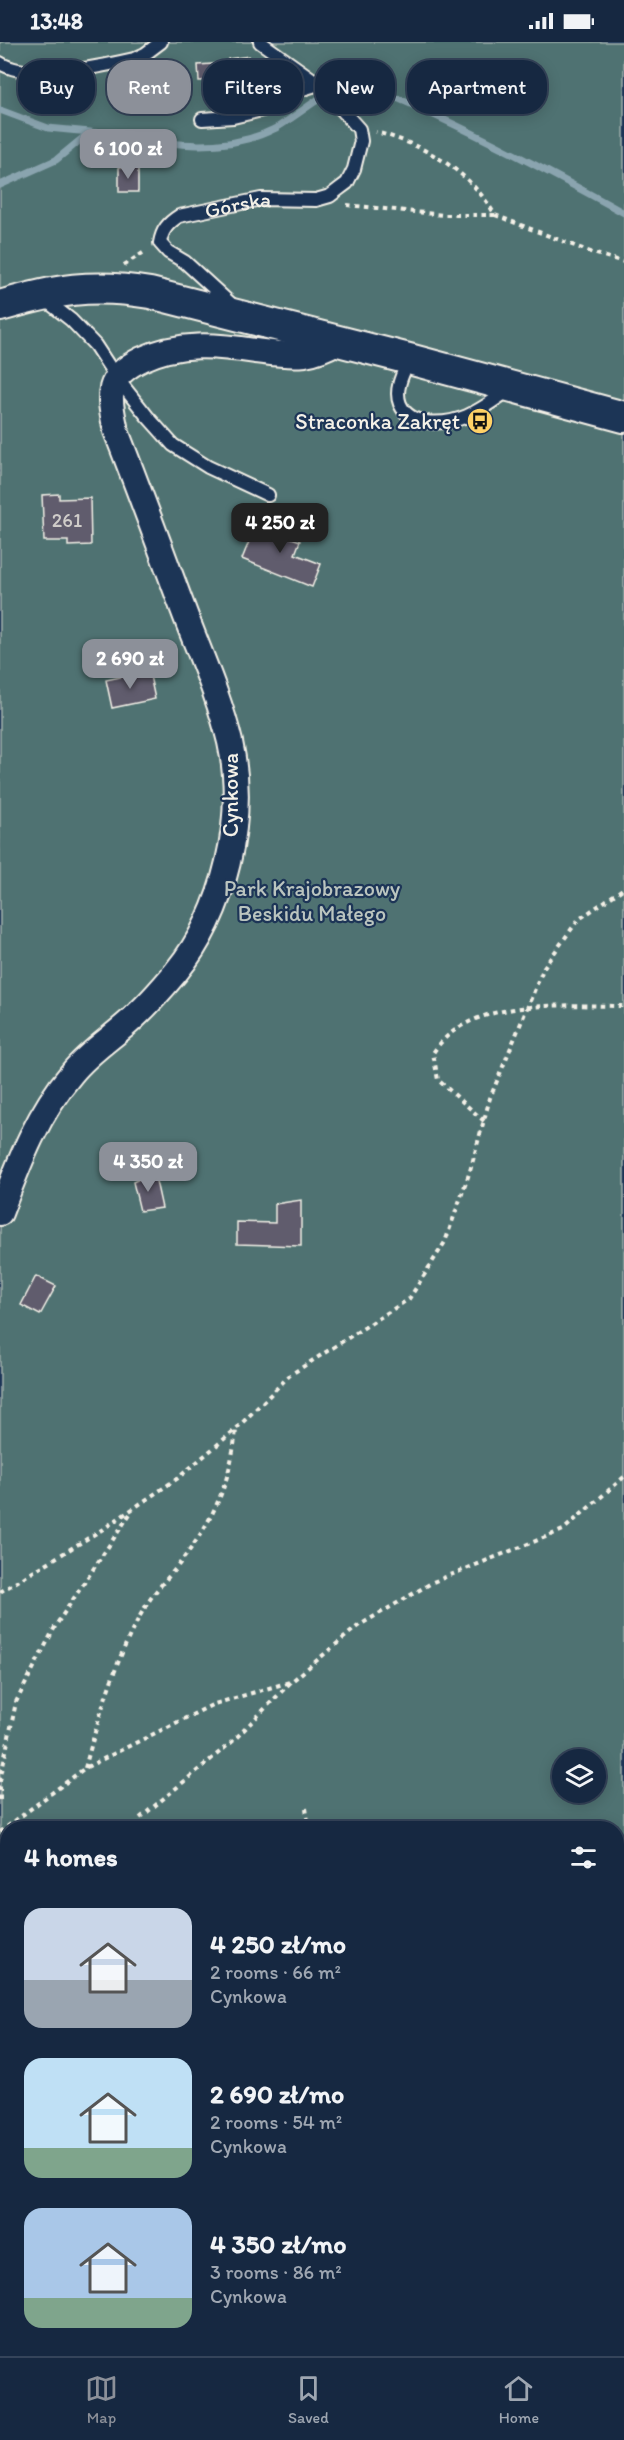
<!DOCTYPE html>
<meta charset="utf-8">
<style>
:root{--surface:#162841;--page:#23344c;--text:#f1f3f6;--muted:#9ea6b1;--line:#35445a;--accent:#8c9099}
body{margin:0;font-family:Itim,sans-serif;background:var(--page);color:var(--text);height:100vh;display:flex;flex-direction:column;font-size:22px;white-space:nowrap}
*{box-sizing:border-box;margin:0}
p{font-size:20px;color:var(--muted)}
.icon{flex:none;width:33px;height:33px;fill:none;stroke:currentColor;stroke-width:2;stroke-linecap:round;stroke-linejoin:round}
.map{position:relative;flex:1;overflow:hidden}
.sheet{position:absolute;left:0px;top:1779px;width:624px;height:536px;display:flex;flex-direction:column;background:var(--surface);border-radius:24px 24px 0 0;box-shadow:0 3px 15px #0003,0 0 0 2px var(--line)}
.sheet>*{flex:none}
.guide{position:absolute;left:18px;top:18px;width:588px;height:54px;display:flex;gap:12px}
.buttons{position:absolute;left:552px;top:1707px;display:grid;gap:12px}
.buttons a{display:grid;place-items:center;width:54px;height:54px;border-radius:50%;background:var(--surface);box-shadow:0 3px 15px #0003,0 0 0 2px var(--line);font-size:30px}
.price{position:absolute;translate:-50% -51px;padding:0 14px;border-radius:12px;background:var(--accent);color:#fff;font-size:20px;line-height:39px;filter:drop-shadow(0 2px 3px #0008)}
.price::after{content:'';position:absolute;left:50%;top:36px;width:18px;height:14px;margin-left:-9px;background:inherit;clip-path:polygon(0 0,100% 0,50% 100%)}
.price.current{background:#222;color:#fff}
ul{padding:0;list-style:none}
li{display:flex;align-items:center;gap:18px;height:150px;padding:0 24px}
li span{display:grid;place-items:center;flex:none;width:168px;height:120px;border-radius:18px;color:#555}
li>.icon{margin-inline-start:auto}
span .icon{width:72px;height:72px;fill:#fffc;stroke-width:1}
li b{font-size:26px}
h2{display:flex;justify-content:space-between;align-items:center;height:72px;padding:0 24px;font-size:26px}
.tag{padding:0 21px;border-radius:24px;background:var(--surface);box-shadow:0 3px 15px #0003,0 0 0 2px var(--line);font-size:21px;line-height:54px}
.tag.current{background:var(--accent);color:#fff}
.status{display:flex;justify-content:space-between;align-items:center;height:42px;padding:0 30px;background:var(--surface);direction:ltr}
.status svg{height:16px;fill:currentColor}
.dock{display:flex;justify-content:space-around;align-items:center;height:84px;border-top:2px solid var(--line);background:var(--surface);font-size:16px;color:var(--muted)}
.dock a{display:grid;justify-items:center;gap:3px}
.dock .current{color:var(--accent)}
.map>svg:first-child{display:block}
.green{fill:#507272;stroke:#a2b2ad;stroke-width:1.5;fill-rule:evenodd}
.lines{fill:none;stroke-linecap:round;stroke-linejoin:round}
.stream{stroke:#8aa4af;stroke-width:7}
.building{fill:#605c6d;stroke:#f4f1e8;stroke-width:1.5}
.service-casing{stroke:#f4f1e8;stroke-width:16}
.minor-casing{stroke:#f4f1e8;stroke-width:28}
.tertiary-casing{stroke:#f4f1e8;stroke-width:34}
.path{stroke:#f4f1e8;stroke-width:4;stroke-dasharray:4.5 4.5;stroke-linecap:butt}
.service{stroke:#1d3557;stroke-width:12}
.minor{stroke:#1d3557;stroke-width:24}
.tertiary{stroke:#1d3557;stroke-width:30}
.labels{text-anchor:middle;stroke-width:4.5;stroke-linejoin:round;paint-order:stroke}
.number-label{font-size:20px;fill:#cfccc9}
.street-label{font-size:22px;fill:#f4f1e8;stroke:#1d3557}
.poi-label{font-size:22px;fill:#f4f1e8;stroke:#1d3557;text-anchor:end}
.park-label{font-size:22px;fill:#bbc5bf;stroke:#1d3557}
</style>
<div class="status"><b>13:48</b><svg viewBox="0 0 49 12"><path d="M0 12V9h3v3zM5 12V6h3v6zM10 12V3h3v9zM15 12V0h3v12zM26 1h20v11H26zM47 4h2v5h-2z"/></svg></div>
<div class="map">
<svg width="624" height="2314" viewBox="0 0 624 2314">
<rect width="100%" height="100%" fill="#1d3557"/>
<filter id="ink" filterUnits="userSpaceOnUse"><feTurbulence type="fractalNoise" baseFrequency=".0167" numOctaves="2"/><feDisplacementMap in="SourceGraphic" scale="12" xChannelSelector="R" yChannelSelector="G"/><feConvolveMatrix kernelMatrix="1 2 1 2 8 2 1 2 1" color-interpolation-filters="sRGB"/></filter>
<g filter="url(#ink)">
<!-- green -->
<path class="green" d="M 0,0 L 624,0 L 624,2314 L 0,2314 ZM 562,1718 L 596,1718 L 596,1750 L 562,1750 ZM 8,1786 L 616,1786 L 616,2307 L 8,2307 Z"/>
<g class="lines">
<!-- stream -->
<path class="stream" d="M 0,68 L 48,86 L 90,90
M 0,143 L 56,118 L 90,90 C 149,98 218,116 274,87 C 290,79 330,46 343,44 C 371,42 409,61 434,73 C 499,103 561,136 624,171"/>
</g>
<!-- building -->
<path class="building" d="M 249,14 L 250,41 L 228,42 L 228,38 L 199,39 L 198,23 L 227,21 L 228,17 Z
M 119,125 L 138,125 L 138,150 L 119,150 Z
M 59,452 L 59,457 L 90,456 L 91,503 L 68,504 L 68,499 L 44,499 L 42,453 Z
M 264,475 L 290,486 L 286,494 L 300,499 L 295,512 L 321,522 L 312,545 L 242,517 L 250,497 L 254,499 Z
M 149,629 L 155,657 L 112,666 L 106,638 Z
M 154,1130 L 162,1166 L 140,1169 L 133,1140 Z
M 301,1158 L 301,1204 L 237,1202 L 237,1180 L 275,1181 L 275,1162 Z
M 36,1234 L 56,1244 L 40,1273 L 21,1263 Z"/>
<g class="lines">
<defs>
<g id="service">
<path d="M 0,21 C 31,40 99,25 134,17 L 145,12 L 161,0"/>
<path d="M 202,77 L 233,75 L 262,68 L 296,49 L 319,42"/>
<path d="M 43,256 L 71,278 L 95,303 L 116,335 L 147,374 L 173,403 L 208,425 L 268,453"/>
<path id="s1" d="M 232,263 L 185,220 L 168,210 L 160,201 C 162,188 168,181 179,174 L 261,157 L 316,158 L 330,154 L 339,147 L 347,141 L 354,127 L 361,99 L 359,87 L 319,42 L 260,0"/>
<path d="M 409,318 C 403,331 394,348 400,362 C 411,387 448,382 467,374 C 483,367 496,357 510,347"/>
</g>
<path id="minor" d="M 0,1171 C 19,1121 37,1072 72,1031 C 88,1011 110,997 129,980 C 146,965 161,948 176,930 C 225,870 247,776 230,700 C 219,654 199,610 183,567 C 161,508 139,448 116,389 C 108,352 105,335 142,317 C 179,300 216,303 255,309 C 271,311 288,314 305,312 C 318,310 328,305 339,299"/>
<path id="tertiary" d="M 0,264 C 55,248 92,241 150,251 L 409,317 L 624,375"/>
</defs>
<!-- service casing -->
<use href="#service" class="service-casing"/>
<!-- minor casing -->
<use href="#minor" class="minor-casing"/>
<!-- tertiary casing -->
<use href="#tertiary" class="tertiary-casing"/>
<!-- path -->
<path class="path" d="M 347,163 L 444,173 L 495,173 C 470,129 425,103 376,90
M 495,173 L 593,211 L 624,220
M 124,223 L 146,209
M 484,1079 L 438,1038 L 433,1011 C 469,954 566,964 624,964
M 0,1550 L 103,1487 L 178,1436 L 236,1387 L 290,1333 L 409,1257 L 445,1200 L 470,1129 L 490,1056 L 544,925 L 578,878 L 624,846
M 85,1726 C 100,1671 119,1603 151,1556 C 160,1543 171,1533 180,1521 C 214,1477 230,1442 236,1388
M 0,1758 L 0,1739 L 16,1660 L 56,1583 L 132,1469
M 306,1766 L 309,1786
M 140,1776 L 233,1699 L 291,1640 L 358,1584 L 433,1540 L 563,1488 L 624,1435
M 0,1790 L 85,1726 L 214,1662 L 290,1640
M 0,1902 L 8,1902
M 616,1917 L 624,1912
M 0,2014 L 8,1960
M 150,2314 L 155,2307
M 491,2314 L 492,2307"/>
<!-- service -->
<use href="#service" class="service"/>
<!-- minor -->
<use href="#minor" class="minor"/>
<!-- tertiary -->
<use href="#tertiary" class="tertiary"/>
</g>
</g>
<!-- icons -->
<defs>
<symbol id="bus-disc" viewBox="-11 -11 22 22"><circle r="9.5" fill="#ffd166" stroke="#1d3557"/><path d="M-5-6H5V4H4V6H2V4H-2V6H-4V4H-5ZM-3.5-4V0h7V-4ZM-3.5 1.2v1.5H-2V1.2ZM2 1.2v1.5H3.5V1.2Z" fill="#111"/></symbol>
</defs>
<g fill-rule="evenodd">
<use href="#bus-disc" x="465" y="364" width="30" height="30"/>
</g>
<g class="labels">
<!-- number labels -->
<g class="number-label">
<text x="67" y="485">261</text>
</g>
<!-- street labels -->
<g class="street-label">
<text dy="8" stroke="none"><textPath href="#s1" startOffset="190">Górska</textPath></text>
<text transform="translate(230 753) rotate(-90)" y="8">Cynkowa</text>
</g>
<!-- poi labels -->
<g class="poi-label">
<text x="460" y="387">Straconka Zakręt</text>
</g>
<!-- park labels -->
<g class="park-label">
<text x="312" y="854">Park Krajobrazowy<tspan x="312" dy="25">Beskidu Małego</tspan></text>
</g>
</g>
</svg>
<div class="buttons">
<a><svg class="icon" aria-label="layers" viewBox="0 0 24 24"><path d="M12 4l9 5-9 5-9-5zM3 14l9 5 9-5"/></svg></a>
</div>
<b class="price" style="left:128px;top:138px">6 100 zł</b>
<b class="price current" style="left:280px;top:512px">4 250 zł</b>
<b class="price" style="left:130px;top:648px">2 690 zł</b>
<b class="price" style="left:148px;top:1151px">4 350 zł</b>
<div class="guide">
<a class="tag">Buy</a>
<a class="tag current">Rent</a>
<a class="tag">Filters</a>
<a class="tag">New</a>
<a class="tag">Apartment</a>
</div>
<section class="sheet">
<h2>4 homes<svg class="icon" aria-label="filters" viewBox="0 0 24 24"><path d="M4 7h16M4 17h16"/><circle cx="9" cy="7" r="2"/><circle cx="15" cy="17" r="2"/></svg></h2>
<ul>
<li><span style="background:linear-gradient(#c9d6e8 60%,#9aa5b1 0)"><svg class="icon" aria-label="home" viewBox="0 0 24 24"><path d="M3 11l9-7 9 7M6 9v11h12V9"/></svg></span><div><b>4 250 zł/mo</b><p>2 rooms · 66 m²</p><p>Cynkowa</p></div></li>
<li><span style="background:linear-gradient(#bfe0f5 75%,#7fa58c 0)"><svg class="icon" aria-label="home" viewBox="0 0 24 24"><path d="M3 11l9-7 9 7M6 9v11h12V9"/></svg></span><div><b>2 690 zł/mo</b><p>2 rooms · 54 m²</p><p>Cynkowa</p></div></li>
<li><span style="background:linear-gradient(#a9c7e8 75%,#7fa58c 0)"><svg class="icon" aria-label="home" viewBox="0 0 24 24"><path d="M3 11l9-7 9 7M6 9v11h12V9"/></svg></span><div><b>4 350 zł/mo</b><p>3 rooms · 86 m²</p><p>Cynkowa</p></div></li>
</ul>
</section>
</div>
<nav class="dock">
<a class="current"><svg class="icon" aria-label="map" viewBox="0 0 24 24"><path d="M3 6l6-2 6 2 6-2v14l-6 2-6-2-6 2zM9 4v14M15 6v14"/></svg>Map</a>
<a><svg class="icon" aria-label="saved" viewBox="0 0 24 24"><path d="M7 4h10v16l-5-4-5 4z"/></svg>Saved</a>
<a><svg class="icon" aria-label="home" viewBox="0 0 24 24"><path d="M3 11l9-7 9 7M6 9v11h12V9"/></svg>Home</a>
</nav>
